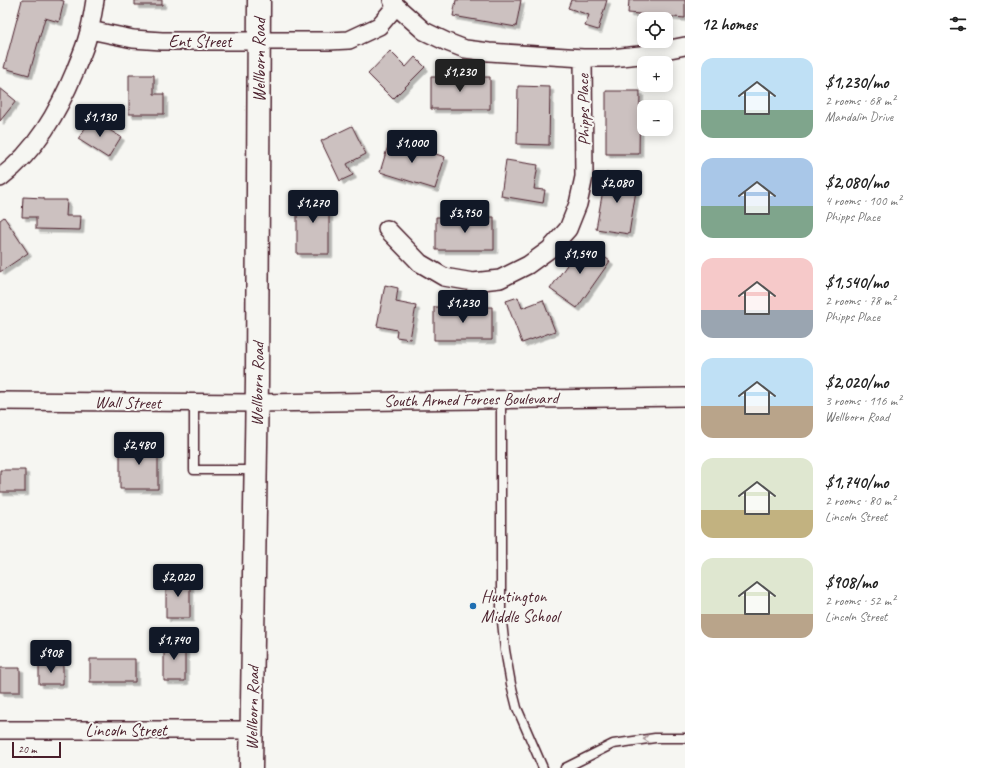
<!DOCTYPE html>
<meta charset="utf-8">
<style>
:root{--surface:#fff;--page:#f2f2f2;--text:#222;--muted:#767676;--accent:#111827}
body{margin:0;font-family:Caveat,sans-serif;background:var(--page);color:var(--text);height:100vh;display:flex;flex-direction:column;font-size:15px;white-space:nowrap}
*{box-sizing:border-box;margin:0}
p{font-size:13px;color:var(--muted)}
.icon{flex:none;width:22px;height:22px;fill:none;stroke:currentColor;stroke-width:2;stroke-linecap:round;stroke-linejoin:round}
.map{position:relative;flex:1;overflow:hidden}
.side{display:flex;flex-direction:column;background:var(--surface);width:300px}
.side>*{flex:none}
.fabs{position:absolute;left:637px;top:12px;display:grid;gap:8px}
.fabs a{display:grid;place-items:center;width:36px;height:36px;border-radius:8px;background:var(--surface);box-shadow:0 2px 10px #0003;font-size:20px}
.scale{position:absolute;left:12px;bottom:10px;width:49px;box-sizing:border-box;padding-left:4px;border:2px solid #4a1f2b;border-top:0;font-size:11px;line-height:14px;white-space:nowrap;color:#4a1f2b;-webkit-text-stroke:3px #f6f6f2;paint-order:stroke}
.price{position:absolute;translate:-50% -34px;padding:0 9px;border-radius:4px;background:var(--accent);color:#fff;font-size:13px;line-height:26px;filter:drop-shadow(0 1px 2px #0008)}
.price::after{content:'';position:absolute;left:50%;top:24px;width:12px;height:9px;margin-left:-6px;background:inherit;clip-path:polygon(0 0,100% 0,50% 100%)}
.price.selected{background:#222;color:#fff}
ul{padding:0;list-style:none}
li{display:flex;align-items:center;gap:12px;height:100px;padding:0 16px}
li span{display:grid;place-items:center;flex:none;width:112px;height:80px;border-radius:12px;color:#555}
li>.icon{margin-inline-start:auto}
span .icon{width:48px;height:48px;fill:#fffc;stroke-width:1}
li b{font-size:17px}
h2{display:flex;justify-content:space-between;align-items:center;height:48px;padding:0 16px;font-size:17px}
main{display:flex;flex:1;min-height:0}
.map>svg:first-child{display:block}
.building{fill:#ccc1c0;stroke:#4a1f2b;filter:url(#shadow)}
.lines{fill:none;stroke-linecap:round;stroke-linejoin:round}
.lane-casing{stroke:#4a1f2b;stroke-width:11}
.street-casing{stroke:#4a1f2b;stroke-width:20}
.secondary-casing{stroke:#4a1f2b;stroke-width:25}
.lane{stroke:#f6f6f2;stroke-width:8}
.street{stroke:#f6f6f2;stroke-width:17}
.secondary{stroke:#f6f6f2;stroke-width:22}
.oneway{stroke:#a99598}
.poi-dot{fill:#1f6fb2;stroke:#f6f6f2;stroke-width:1.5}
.labels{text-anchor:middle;stroke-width:4;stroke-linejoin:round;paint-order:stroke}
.street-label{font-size:17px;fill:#4a1f2b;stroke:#f6f6f2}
.poi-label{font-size:17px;fill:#4a1f2b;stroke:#f6f6f2;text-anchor:start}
</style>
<main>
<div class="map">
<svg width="685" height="768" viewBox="0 0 685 768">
<defs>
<filter id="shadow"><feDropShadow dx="3.5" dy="3.5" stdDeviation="0" flood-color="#0004"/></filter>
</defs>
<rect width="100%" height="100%" fill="#f6f6f2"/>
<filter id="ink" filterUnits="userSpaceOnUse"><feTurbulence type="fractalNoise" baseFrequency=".025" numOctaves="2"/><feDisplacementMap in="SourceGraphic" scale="8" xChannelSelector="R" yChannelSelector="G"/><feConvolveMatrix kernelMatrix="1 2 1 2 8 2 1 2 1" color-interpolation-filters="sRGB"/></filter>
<g filter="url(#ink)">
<!-- building -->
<path class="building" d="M 22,0 L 60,0 L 64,1 L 59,22 L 45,18 L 29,75 L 4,68 Z
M 135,0 L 162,0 L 162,5 L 135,5 Z
M 456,0 L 521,0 L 516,27 L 453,16 Z
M 571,0 L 607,0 L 598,30 L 585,26 L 589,15 L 568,8 Z
M 629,0 L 685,0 L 685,18 L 628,13 Z
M 390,51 L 406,67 L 415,57 L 425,67 L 393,99 L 368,74 Z
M 129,75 L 154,75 L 154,94 L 164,94 L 164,114 L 129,114 Z
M 431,77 L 490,77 L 490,109 L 431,109 Z
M 518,86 L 550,87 L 549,145 L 517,144 Z
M 0,88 L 16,101 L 0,121 Z
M 606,91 L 640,91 L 639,154 L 606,154 Z
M 91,119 L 121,137 L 108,158 L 78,139 Z
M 352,126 L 366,154 L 347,164 L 353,175 L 340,181 L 321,141 Z
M 390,139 L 445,157 L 435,189 L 380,172 Z
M 506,160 L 538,165 L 534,189 L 545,190 L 543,203 L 501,196 Z
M 606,173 L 638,178 L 629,234 L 596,229 Z
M 297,195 L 329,195 L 329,254 L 297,254 Z
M 23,197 L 44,198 L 44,200 L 67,200 L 66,216 L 81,216 L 80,230 L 36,229 L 36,217 L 22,217 Z
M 4,217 L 28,253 L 0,272 L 0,220 Z
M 436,217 L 494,217 L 494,250 L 436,250 Z
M 583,242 L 610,261 L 577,308 L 550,289 Z
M 385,285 L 398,288 L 396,302 L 416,306 L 410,339 L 396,337 L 397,330 L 377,326 Z
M 518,297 L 522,308 L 543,300 L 555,331 L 522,343 L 506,301 Z
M 434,307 L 492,307 L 492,340 L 434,340 Z
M 120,443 L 158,443 L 158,489 L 120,489 Z
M 0,470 L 25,470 L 25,492 L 0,492 Z
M 166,577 L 190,577 L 190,618 L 166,618 Z
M 164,641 L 185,641 L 185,681 L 164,681 Z
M 90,659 L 135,659 L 135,682 L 90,682 Z
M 39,665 L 63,665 L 63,684 L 39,684 Z
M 0,668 L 20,668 L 20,692 L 0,692 Z"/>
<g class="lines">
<defs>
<path id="lane" d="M 501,399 L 501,612 L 505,650 L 511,684 L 517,708 L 543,768
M 194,403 L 194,470 L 256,470
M 565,768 L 613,744 L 655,738 L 685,738"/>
<path id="street" d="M 392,0 L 396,6 L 424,31 L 447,42 L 465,49 L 489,52 L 583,58 L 611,58 L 640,55 L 685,46
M 90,30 L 133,39 L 162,41 L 329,41 L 349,40 L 379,26 L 396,6
M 0,178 C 36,151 58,112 75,71 C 79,60 84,50 87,39 C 91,26 93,13 95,0
M 387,229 L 420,263 L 444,277 L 473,282 L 500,279 L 528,265 L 550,249 L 568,229 L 578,204 L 584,177 L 583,58
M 0,401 L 257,403 L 685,397
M 0,730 L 251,730"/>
<path id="secondary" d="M 251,768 L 257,381 L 259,0"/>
</defs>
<!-- lane casing -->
<use href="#lane" class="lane-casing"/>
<!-- street casing -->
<use href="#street" class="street-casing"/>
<!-- secondary casing -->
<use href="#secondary" class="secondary-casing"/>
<!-- lane -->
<use href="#lane" class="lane"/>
<!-- street -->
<use href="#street" class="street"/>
<!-- secondary -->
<use href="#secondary" class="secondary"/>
</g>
<!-- one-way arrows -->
<defs><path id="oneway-chevron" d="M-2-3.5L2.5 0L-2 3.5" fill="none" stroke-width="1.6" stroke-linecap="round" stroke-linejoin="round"/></defs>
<use class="oneway" href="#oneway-chevron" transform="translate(646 739) rotate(171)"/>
</g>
<!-- markers -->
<circle class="poi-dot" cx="473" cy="606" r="4"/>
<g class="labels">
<!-- street labels -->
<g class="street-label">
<text x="200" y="47">Ent Street</text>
<text transform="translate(259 60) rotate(-90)" y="6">Wellborn Road</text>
<text transform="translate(583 110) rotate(-91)" y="6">Phipps Place</text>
<text transform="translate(257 384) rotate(-89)" y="6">Wellborn Road</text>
<text transform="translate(471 399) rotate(-1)" y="6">South Armed Forces Boulevard</text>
<text transform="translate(128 402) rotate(1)" y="6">Wall Street</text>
<text transform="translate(252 708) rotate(-89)" y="6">Wellborn Road</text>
<text x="126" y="736">Lincoln Street</text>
</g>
<!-- poi labels -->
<g class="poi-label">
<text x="481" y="602">Huntington<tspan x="481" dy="20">Middle School</tspan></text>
</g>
</g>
</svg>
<div class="fabs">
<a><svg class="icon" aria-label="locate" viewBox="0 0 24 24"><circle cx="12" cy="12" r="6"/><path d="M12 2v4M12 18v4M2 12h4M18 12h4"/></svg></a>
<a>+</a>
<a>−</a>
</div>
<div class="scale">20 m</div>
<b class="price selected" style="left:460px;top:93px">$1,230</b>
<b class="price" style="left:100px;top:138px">$1,130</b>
<b class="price" style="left:412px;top:164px">$1,000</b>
<b class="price" style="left:617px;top:204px">$2,080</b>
<b class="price" style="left:313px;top:224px">$1,270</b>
<b class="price" style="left:465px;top:234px">$3,950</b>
<b class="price" style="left:580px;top:275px">$1,540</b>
<b class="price" style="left:463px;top:324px">$1,230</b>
<b class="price" style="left:139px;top:466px">$2,480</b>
<b class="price" style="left:178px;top:598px">$2,020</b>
<b class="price" style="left:174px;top:661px">$1,740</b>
<b class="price" style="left:51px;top:674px">$908</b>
</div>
<section class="side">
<h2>12 homes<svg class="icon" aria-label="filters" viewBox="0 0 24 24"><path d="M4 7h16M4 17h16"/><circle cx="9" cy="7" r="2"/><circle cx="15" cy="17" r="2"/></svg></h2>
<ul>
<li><span style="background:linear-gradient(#bfe0f5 65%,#7fa58c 0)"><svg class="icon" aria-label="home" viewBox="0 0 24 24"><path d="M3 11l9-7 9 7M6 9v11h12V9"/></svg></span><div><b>$1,230/mo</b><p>2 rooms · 68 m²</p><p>Mandalin Drive</p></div></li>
<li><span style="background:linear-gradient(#a9c7e8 60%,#7fa58c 0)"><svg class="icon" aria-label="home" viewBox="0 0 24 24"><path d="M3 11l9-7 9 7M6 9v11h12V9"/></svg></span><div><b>$2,080/mo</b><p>4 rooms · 100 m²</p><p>Phipps Place</p></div></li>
<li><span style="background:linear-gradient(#f6c9c9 65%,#9aa5b1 0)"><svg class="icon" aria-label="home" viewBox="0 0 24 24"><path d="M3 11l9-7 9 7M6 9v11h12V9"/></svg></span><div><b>$1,540/mo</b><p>2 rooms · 78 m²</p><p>Phipps Place</p></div></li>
<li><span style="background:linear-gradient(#bfe0f5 60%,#b9a48a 0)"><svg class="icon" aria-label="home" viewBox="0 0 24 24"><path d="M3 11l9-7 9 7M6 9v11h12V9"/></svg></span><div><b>$2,020/mo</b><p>3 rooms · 116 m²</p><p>Wellborn Road</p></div></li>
<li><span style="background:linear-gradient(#dfe7d0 65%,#c2b280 0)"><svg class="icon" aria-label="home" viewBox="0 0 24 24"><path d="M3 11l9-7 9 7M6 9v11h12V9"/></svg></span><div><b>$1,740/mo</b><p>2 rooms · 80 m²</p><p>Lincoln Street</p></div></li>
<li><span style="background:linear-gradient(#dfe7d0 70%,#b9a48a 0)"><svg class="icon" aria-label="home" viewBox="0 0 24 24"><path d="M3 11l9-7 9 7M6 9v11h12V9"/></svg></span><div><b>$908/mo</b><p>2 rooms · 52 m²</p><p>Lincoln Street</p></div></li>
</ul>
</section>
</main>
